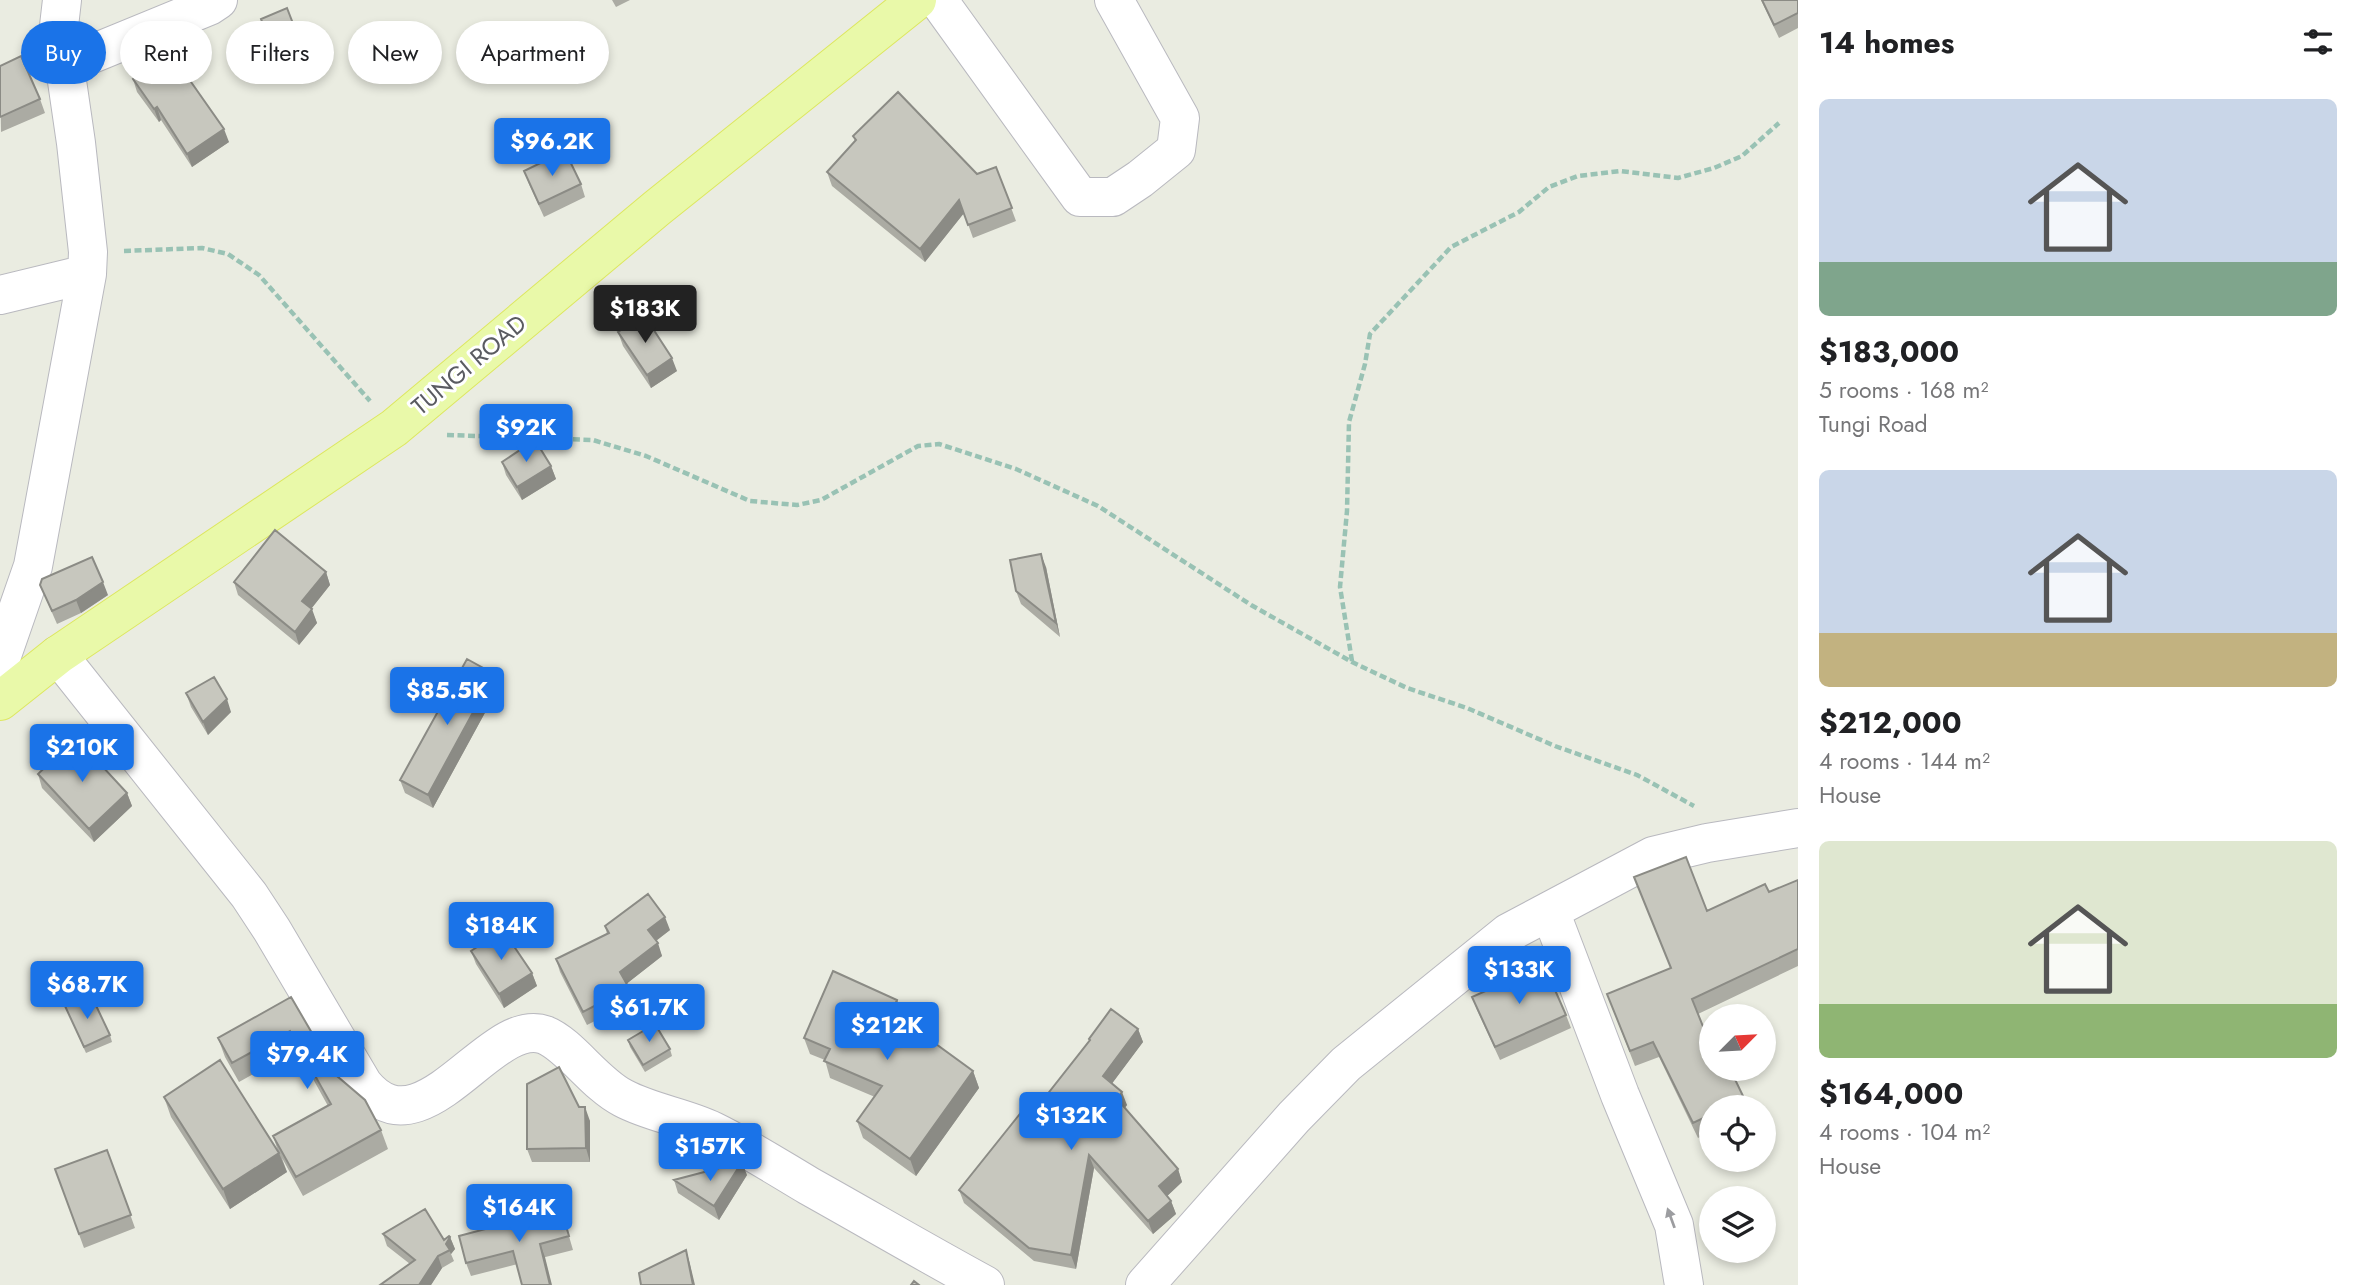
<!DOCTYPE html>
<meta charset="utf-8">
<style>
:root{--surface:#fff;--page:#f2f2f2;--text:#202124;--muted:#757577;--accent:#1a73e8}
body{margin:0;font-family:Jost,sans-serif;background:var(--page);color:var(--text);height:100vh;display:flex;flex-direction:column;font-size:26px;white-space:nowrap}
*{box-sizing:border-box;margin:0}
p{font-size:23px;color:var(--muted)}
.icon{flex:none;width:38px;height:38px;fill:none;stroke:currentColor;stroke-width:2;stroke-linecap:round;stroke-linejoin:round}
.map{position:relative;flex:1;overflow:hidden}
.details{display:flex;flex-direction:column;background:var(--surface);width:560px}
.details>*{flex:none}
.hud{position:absolute;left:21px;top:21px;width:665px;height:63px;display:flex;gap:14px}
.needle{width:46px;rotate:66deg}
.controls{position:absolute;left:1699px;top:1004px;display:grid;gap:14px}
.controls a{display:grid;place-items:center;width:77px;height:77px;border-radius:50%;background:var(--surface);box-shadow:0 4px 10px #0003;font-size:35px}
.price{position:absolute;translate:-50% -60px;padding:0 16px;border-radius:7px;background:var(--accent);color:#fff;font-size:23px;line-height:46px;filter:drop-shadow(0 2px 4px #0008)}
.price::after{content:'';position:absolute;left:50%;top:42px;width:21px;height:16px;margin-left:-10px;background:inherit;clip-path:polygon(0 0,100% 0,50% 100%)}
.price.on{background:#222;color:#fff}
ul{padding:0;list-style:none}
li{display:grid;align-content:center;gap:14px;height:371px;padding:0 21px}
li span{display:grid;place-items:center;height:217px;border-radius:10px;color:#555}
li>.icon{margin-inline-start:auto}
span .icon{width:126px;height:126px;fill:#fffc;stroke-width:1}
li b{font-size:30px}
h2{display:flex;justify-content:space-between;align-items:center;height:84px;padding:0 21px;font-size:30px}
.tag{padding:0 24px;border-radius:32px;background:var(--surface);box-shadow:0 4px 10px #0003;font-size:24px;line-height:63px}
.tag.on{background:var(--accent);color:#fff}
main{display:flex;flex:1;min-height:0}
.map>svg:first-child{display:block}
.lines{fill:none;stroke-linecap:round;stroke-linejoin:round}
.minor-casing{stroke:#b9b9bf;stroke-width:40}
.major-casing{stroke:#dde75f;stroke-width:40}
.path{stroke:#99c2b4;stroke-width:4.5;stroke-dasharray:7 3.5;stroke-linecap:butt}
.minor{stroke:#fff;stroke-width:38}
.major{stroke:#e9f9a9;stroke-width:38}
.wall{fill:#ababa3}
.shaded-wall{fill:#8b8b85}
.building{fill:#c7c7be;stroke:#8b8b85;stroke-width:2}
.oneway{fill:#9c9da0}
.labels{text-anchor:middle;stroke-width:6;stroke-linejoin:round;paint-order:stroke}
.street-label{font-size:24px;fill:#5a5b61;stroke:#fff}
</style>
<main>
<div class="map">
<svg width="1798" height="1285" viewBox="0 0 1798 1285">
<rect width="100%" height="100%" fill="#eaece1"/>
<g class="lines">
<defs>
<path id="minor" d="M 938,0 L 1080,197 L 1113,197 L 1140,179 L 1176,150 L 1180,118 L 1114,0
M 65,65 L 209,6 L 218,0
M 0,295 L 87,274
M 58,655 L 249,895 L 272,930 L 363,1084 C 423,1158 490,1014 545,1035 C 570,1045 595,1084 623,1098 C 651,1113 684,1117 713,1131 C 746,1147 777,1167 809,1186 C 868,1219 926,1253 985,1285
M 0,661 L 33,566 L 87,274 L 88,252 L 76,143 L 59,26 L 62,0
M 1550,911 L 1620,1095 L 1674,1225 L 1684,1285
M 1145,1285 L 1294,1117 L 1346,1064 L 1508,933 L 1653,856 L 1707,843 L 1798,828"/>
<path id="major" d="M 0,701 L 58,655 L 394,428 L 657,208 L 917,0"/>
</defs>
<!-- minor casing -->
<use href="#minor" class="minor-casing"/>
<!-- major casing -->
<use href="#major" class="major-casing"/>
<!-- path -->
<path class="path" d="M 124,251 L 202,248 L 228,254 L 259,275 L 370,401
M 447,435 L 593,440 L 646,456 L 750,501 L 797,505 L 821,500 L 918,446 L 939,444 L 1016,469 L 1098,506 L 1251,605 L 1352,662 L 1407,688 L 1467,708 L 1555,746 L 1637,775 L 1694,806
M 1352,661 L 1340,587 L 1347,511 L 1349,422 L 1365,364 L 1370,334 L 1451,247 L 1519,212 L 1549,187 L 1578,176 L 1620,171 L 1678,178 L 1714,168 L 1742,156 L 1779,123"/>
<!-- minor -->
<use href="#minor" class="minor"/>
<!-- major -->
<use href="#major" class="major"/>
</g>
<!-- wall -->
<path class="wall" d="M 612,0 L 630,0 L 616,7 Z
M 1761,0 L 1798,0 L 1798,28 L 1779,38 Z
M 287,8 L 307,58 L 280,69 L 261,19 Z
M 0,66 L 40,99 L 45,113 L 1,132 Z
M 133,79 L 229,142 L 192,167 L 161,120 L 159,122 L 137,92 Z
M 853,136 L 977,174 L 996,167 L 1016,221 L 973,238 L 964,213 L 925,262 L 832,186 L 827,172 L 855,141 Z
M 524,171 L 581,184 L 585,197 L 544,217 L 529,184 Z
M 618,332 L 677,371 L 651,388 L 623,346 Z
M 502,462 L 551,466 L 556,479 L 522,500 L 506,475 Z
M 1046,567 L 1060,637 L 1021,604 L 1016,591 Z
M 326,572 L 330,585 L 311,609 L 317,623 L 299,645 L 238,595 L 234,582 Z
M 40,585 L 108,595 L 81,613 L 57,624 Z
M 499,687 L 433,808 L 405,793 L 400,780 Z
M 186,693 L 231,712 L 208,735 L 191,707 Z
M 38,774 L 127,793 L 132,806 L 94,842 L 42,788 Z
M 1798,880 L 1798,966 L 1698,1014 L 1712,1069 L 1744,1098 L 1748,1108 L 1712,1108 L 1712,1131 L 1698,1138 L 1659,1057 L 1635,1066 L 1607,994 L 1670,969 L 1707,911 L 1769,892 Z
M 605,926 L 670,930 L 656,941 L 662,956 L 626,984 L 634,1001 L 587,1025 L 560,972 L 556,959 L 607,934 Z
M 471,951 L 532,973 L 537,986 L 504,1008 L 476,964 Z
M 291,997 L 337,1076 L 381,1130 L 388,1149 L 303,1196 L 282,1158 L 287,1172 L 230,1209 L 171,1117 L 164,1097 L 278,1151 L 273,1136 L 328,1106 L 297,1050 L 239,1082 L 225,1057 L 218,1038 Z
M 1472,997 L 1566,1015 L 1571,1028 L 1500,1060 L 1477,1010 Z
M 65,1006 L 110,1035 L 112,1042 L 86,1053 Z
M 903,1016 L 902,1019 L 973,1071 L 979,1088 L 916,1176 L 863,1138 L 857,1121 L 875,1097 L 830,1078 L 825,1060 L 810,1054 L 804,1038 Z
M 1138,1029 L 1143,1042 L 1112,1083 L 1127,1105 L 1125,1108 L 1178,1169 L 1182,1182 L 1167,1196 L 1171,1201 L 1176,1214 L 1153,1234 L 1094,1168 L 1076,1269 L 1034,1261 L 964,1203 L 959,1190 L 1031,1115 L 1089,1041 L 1089,1039 Z
M 628,1040 L 670,1049 L 672,1056 L 645,1072 L 630,1047 Z
M 579,1107 L 590,1121 L 590,1162 L 532,1162 L 527,1149 Z
M 107,1150 L 135,1228 L 84,1248 L 55,1169 Z
M 747,1175 L 719,1220 L 678,1193 L 674,1180 Z
M 561,1209 L 573,1250 L 471,1276 L 466,1263 Z
M 383,1234 L 444,1240 L 450,1237 L 455,1249 L 451,1254 L 454,1261 L 442,1268 L 431,1285 L 380,1285 L 410,1264 L 387,1246 Z"/>
<!-- shaded-wall -->
<path class="shaded-wall" d="M 157,107 L 161,120 L 159,122 L 154,109 Z
M 224,129 L 229,142 L 192,167 L 187,154 Z
M 959,200 L 964,213 L 925,262 L 920,249 Z
M 672,358 L 677,371 L 651,388 L 647,375 Z
M 551,466 L 556,479 L 522,500 L 517,487 Z
M 1041,554 L 1046,567 L 1060,637 L 1056,623 Z
M 326,572 L 330,585 L 307,614 L 302,601 Z
M 103,582 L 108,595 L 81,613 L 76,600 Z
M 312,609 L 317,623 L 299,645 L 295,632 Z
M 494,674 L 499,687 L 433,808 L 428,795 Z
M 227,699 L 231,712 L 208,735 L 203,722 Z
M 127,793 L 132,806 L 94,842 L 89,829 Z
M 665,917 L 670,930 L 653,943 L 648,930 Z
M 658,943 L 662,956 L 625,985 L 620,972 Z
M 532,973 L 537,986 L 504,1008 L 499,994 Z
M 897,1000 L 903,1016 L 898,1028 L 892,1012 Z
M 1138,1029 L 1143,1042 L 1108,1089 L 1103,1076 Z
M 973,1071 L 979,1088 L 916,1176 L 910,1159 Z
M 1122,1092 L 1127,1105 L 1121,1112 L 1117,1099 Z
M 585,1107 L 590,1121 L 590,1162 L 586,1148 Z
M 279,1153 L 287,1172 L 230,1209 L 223,1189 Z
M 1089,1155 L 1094,1168 L 1076,1269 L 1071,1255 Z
M 742,1162 L 747,1175 L 719,1220 L 714,1206 Z
M 1178,1169 L 1182,1182 L 1163,1200 L 1159,1186 Z
M 1171,1201 L 1176,1214 L 1153,1234 L 1148,1221 Z
M 450,1237 L 455,1249 L 451,1254 L 446,1244 Z
M 540,1244 L 545,1257 L 552,1285 L 550,1285 Z
M 686,1250 L 690,1264 L 695,1285 L 693,1285 Z
M 438,1256 L 442,1268 L 431,1285 L 419,1285 Z"/>
<!-- building -->
<path class="building" d="M 1762,0 L 1798,0 L 1798,13 L 1774,25 Z
M 287,8 L 304,52 L 278,62 L 261,19 Z
M 170,52 L 224,129 L 187,154 L 157,107 L 154,109 L 133,79 Z
M 21,56 L 40,99 L 0,117 L 0,66 Z
M 898,92 L 977,174 L 996,167 L 1012,208 L 968,225 L 959,200 L 920,249 L 827,172 L 856,140 L 853,136 Z
M 565,151 L 581,184 L 539,204 L 524,171 Z
M 644,315 L 672,358 L 647,375 L 618,332 Z
M 535,440 L 551,466 L 517,487 L 502,462 Z
M 275,530 L 326,572 L 302,601 L 312,609 L 295,632 L 234,582 Z
M 1041,554 L 1056,623 L 1016,591 L 1010,560 Z
M 92,557 L 103,582 L 76,600 L 52,611 L 40,585 L 42,579 Z
M 467,659 L 494,674 L 428,795 L 400,780 Z
M 214,677 L 227,699 L 203,722 L 186,693 Z
M 76,738 L 127,793 L 89,829 L 38,774 Z
M 1686,857 L 1707,911 L 1765,884 L 1769,892 L 1798,880 L 1798,949 L 1692,999 L 1712,1049 L 1712,1069 L 1730,1069 L 1744,1098 L 1724,1108 L 1712,1108 L 1712,1114 L 1693,1123 L 1653,1042 L 1630,1051 L 1607,994 L 1671,968 L 1634,877 Z
M 648,894 L 665,917 L 648,930 L 658,943 L 620,972 L 629,988 L 583,1012 L 556,959 L 609,933 L 605,926 Z
M 503,930 L 532,973 L 499,994 L 471,951 Z
M 1544,965 L 1566,1015 L 1495,1047 L 1472,997 Z
M 833,971 L 897,1000 L 892,1012 L 973,1071 L 910,1159 L 857,1121 L 882,1086 L 824,1061 L 830,1049 L 804,1038 Z
M 91,995 L 110,1035 L 84,1047 L 65,1006 Z
M 291,997 L 337,1076 L 365,1100 L 381,1130 L 296,1177 L 273,1136 L 331,1104 L 290,1031 L 232,1063 L 218,1038 Z
M 1111,1009 L 1138,1029 L 1103,1076 L 1122,1092 L 1117,1099 L 1178,1169 L 1159,1186 L 1171,1201 L 1148,1221 L 1089,1155 L 1071,1255 L 1029,1248 L 959,1190 L 1023,1110 L 1031,1115 L 1090,1040 L 1089,1039 Z
M 655,1024 L 670,1049 L 643,1065 L 628,1040 Z
M 220,1060 L 279,1153 L 223,1189 L 164,1097 Z
M 559,1067 L 579,1107 L 585,1107 L 586,1148 L 527,1149 L 527,1084 Z
M 107,1150 L 131,1215 L 79,1234 L 55,1169 Z
M 742,1162 L 714,1206 L 674,1180 Z
M 425,1209 L 444,1240 L 449,1236 L 450,1237 L 446,1244 L 450,1250 L 438,1256 L 419,1285 L 380,1285 L 415,1260 L 383,1234 Z
M 561,1209 L 569,1236 L 540,1244 L 550,1285 L 522,1285 L 513,1251 L 466,1263 L 459,1236 Z
M 686,1250 L 693,1285 L 641,1285 L 639,1273 Z
M 914,1281 L 919,1285 L 911,1285 Z"/>
<!-- one-way arrows -->
<defs><path id="oneway-solid" d="M-6-.8H1V-3.2L6.5 0L1 3.2V.8H-6Z" transform="scale(1.75)"/></defs>
<use class="oneway" href="#oneway-solid" transform="translate(1671 1218) rotate(-110)"/>
<g class="labels">
<!-- street labels -->
<g class="street-label">
<text transform="translate(469 365) rotate(-40)" y="8">TUNGI ROAD</text>
</g>
</g>
</svg>
<div class="controls">
<a><svg class="needle" viewBox="-14 -14 28 28"><path d="M0-13l5 13h-10z" fill="#e53935"/><path d="M0 13l5-13h-10z" fill="#757577"/></svg></a>
<a><svg class="icon" aria-label="locate" viewBox="0 0 24 24"><circle cx="12" cy="12" r="6"/><path d="M12 2v4M12 18v4M2 12h4M18 12h4"/></svg></a>
<a><svg class="icon" aria-label="layers" viewBox="0 0 24 24"><path d="M12 4l9 5-9 5-9-5zM3 14l9 5 9-5"/></svg></a>
</div>
<b class="price" style="left:552px;top:178px">$96.2K</b>
<b class="price on" style="left:645px;top:345px">$183K</b>
<b class="price" style="left:526px;top:464px">$92K</b>
<b class="price" style="left:447px;top:727px">$85.5K</b>
<b class="price" style="left:82px;top:784px">$210K</b>
<b class="price" style="left:501px;top:962px">$184K</b>
<b class="price" style="left:1519px;top:1006px">$133K</b>
<b class="price" style="left:87px;top:1021px">$68.7K</b>
<b class="price" style="left:649px;top:1044px">$61.7K</b>
<b class="price" style="left:887px;top:1062px">$212K</b>
<b class="price" style="left:307px;top:1091px">$79.4K</b>
<b class="price" style="left:1071px;top:1152px">$132K</b>
<b class="price" style="left:710px;top:1183px">$157K</b>
<b class="price" style="left:519px;top:1244px">$164K</b>
<div class="hud">
<a class="tag on">Buy</a>
<a class="tag">Rent</a>
<a class="tag">Filters</a>
<a class="tag">New</a>
<a class="tag">Apartment</a>
</div>
</div>
<section class="details">
<h2>14 homes<svg class="icon" aria-label="filters" viewBox="0 0 24 24"><path d="M4 7h16M4 17h16"/><circle cx="9" cy="7" r="2"/><circle cx="15" cy="17" r="2"/></svg></h2>
<ul>
<li><span style="background:linear-gradient(#c9d6e8 75%,#7fa58c 0)"><svg class="icon" aria-label="home" viewBox="0 0 24 24"><path d="M3 11l9-7 9 7M6 9v11h12V9"/></svg></span><div><b>$183,000</b><p>5 rooms · 168 m²</p><p>Tungi Road</p></div></li>
<li><span style="background:linear-gradient(#c9d6e8 75%,#c2b280 0)"><svg class="icon" aria-label="home" viewBox="0 0 24 24"><path d="M3 11l9-7 9 7M6 9v11h12V9"/></svg></span><div><b>$212,000</b><p>4 rooms · 144 m²</p><p>House</p></div></li>
<li><span style="background:linear-gradient(#dfe7d0 75%,#8fb573 0)"><svg class="icon" aria-label="home" viewBox="0 0 24 24"><path d="M3 11l9-7 9 7M6 9v11h12V9"/></svg></span><div><b>$164,000</b><p>4 rooms · 104 m²</p><p>House</p></div></li>
</ul>
</section>
</main>
